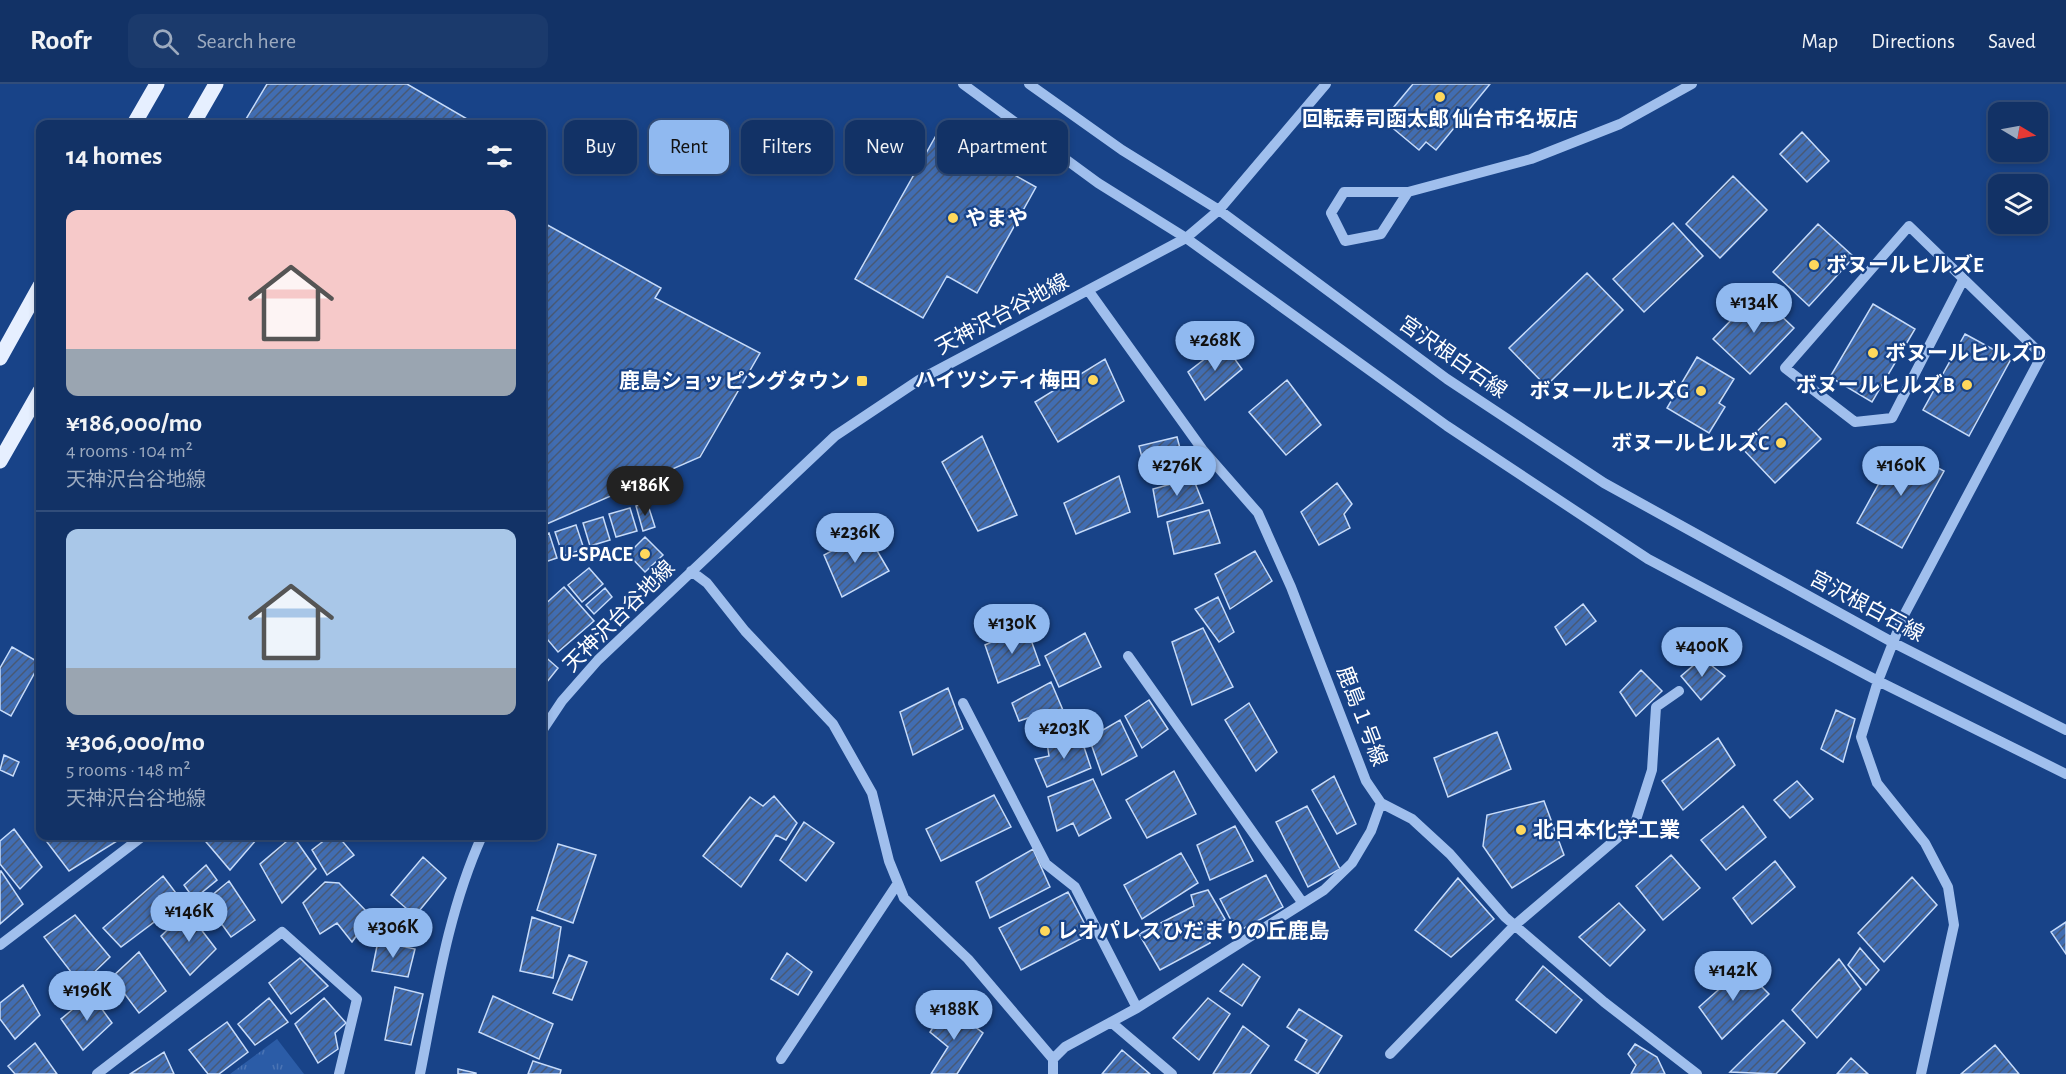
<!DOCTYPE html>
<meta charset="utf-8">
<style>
:root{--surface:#123266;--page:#1b3a6c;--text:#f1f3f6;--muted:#9caabf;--line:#314d7a;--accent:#90b9f0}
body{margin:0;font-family:"Alegreya Sans","Noto Sans JP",sans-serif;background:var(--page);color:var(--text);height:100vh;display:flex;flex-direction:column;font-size:22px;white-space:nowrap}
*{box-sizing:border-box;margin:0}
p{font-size:20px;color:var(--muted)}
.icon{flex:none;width:33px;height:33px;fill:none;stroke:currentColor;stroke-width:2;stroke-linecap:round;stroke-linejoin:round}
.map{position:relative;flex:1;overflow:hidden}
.panel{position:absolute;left:36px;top:36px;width:510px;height:720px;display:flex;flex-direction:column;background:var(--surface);border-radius:12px;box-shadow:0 3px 9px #0003,0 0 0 2px var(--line)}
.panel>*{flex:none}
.guide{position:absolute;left:564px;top:36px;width:570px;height:54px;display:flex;gap:12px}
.needle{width:39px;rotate:100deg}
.fabs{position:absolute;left:1988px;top:18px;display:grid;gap:12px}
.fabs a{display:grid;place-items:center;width:60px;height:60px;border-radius:12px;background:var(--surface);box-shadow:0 3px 9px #0003,0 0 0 2px var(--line);font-size:30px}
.price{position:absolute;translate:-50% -51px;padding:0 14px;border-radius:21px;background:var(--accent);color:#111;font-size:20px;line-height:39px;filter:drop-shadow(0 2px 3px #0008)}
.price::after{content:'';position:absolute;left:50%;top:36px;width:18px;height:14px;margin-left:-9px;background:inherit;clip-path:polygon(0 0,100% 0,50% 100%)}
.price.current{background:#222;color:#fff}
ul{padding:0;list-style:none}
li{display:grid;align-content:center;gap:12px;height:318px;padding:0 30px}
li+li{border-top:2px solid var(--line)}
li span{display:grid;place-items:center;height:186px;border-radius:12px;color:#555}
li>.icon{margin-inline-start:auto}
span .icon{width:108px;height:108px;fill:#fffc;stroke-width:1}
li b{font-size:26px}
h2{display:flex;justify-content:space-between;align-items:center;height:72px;padding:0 30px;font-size:26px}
.chip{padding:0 21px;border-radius:12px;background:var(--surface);box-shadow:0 3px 9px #0003,0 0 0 2px var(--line);font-size:21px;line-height:54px}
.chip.current{background:var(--accent);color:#111}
header{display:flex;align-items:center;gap:36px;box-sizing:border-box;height:84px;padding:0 30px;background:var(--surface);border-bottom:2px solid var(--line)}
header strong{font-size:28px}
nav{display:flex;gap:33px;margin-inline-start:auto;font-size:21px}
.search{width:420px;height:54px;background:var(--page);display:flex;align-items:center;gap:15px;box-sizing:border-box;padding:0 21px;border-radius:12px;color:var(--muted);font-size:22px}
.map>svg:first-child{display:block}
.grass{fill:url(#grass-tufts)}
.building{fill:url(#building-hatch);stroke:#c6dbfa;stroke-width:1.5}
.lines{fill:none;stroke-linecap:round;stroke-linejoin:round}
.minor{stroke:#a0bfed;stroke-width:10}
.major{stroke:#e6efff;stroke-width:15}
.poi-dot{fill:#ffd85c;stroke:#184388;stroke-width:2}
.labels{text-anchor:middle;stroke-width:4.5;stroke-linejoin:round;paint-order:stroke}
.poi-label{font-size:21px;font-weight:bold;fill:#fff;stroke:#184388;text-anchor:end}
.street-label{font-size:21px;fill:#fff;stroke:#184388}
</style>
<header>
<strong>Roofr</strong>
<div class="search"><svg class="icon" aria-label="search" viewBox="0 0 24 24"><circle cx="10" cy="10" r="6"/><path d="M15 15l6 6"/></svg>Search here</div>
<nav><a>Map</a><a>Directions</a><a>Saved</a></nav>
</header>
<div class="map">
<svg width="2066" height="990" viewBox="0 0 2066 990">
<defs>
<pattern id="grass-tufts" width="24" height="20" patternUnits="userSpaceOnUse" patternTransform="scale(1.5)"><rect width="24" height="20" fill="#2b5ca7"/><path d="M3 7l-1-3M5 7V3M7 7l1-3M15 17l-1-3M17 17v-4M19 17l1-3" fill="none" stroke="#4b74b4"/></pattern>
<pattern id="building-hatch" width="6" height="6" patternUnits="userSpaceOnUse" patternTransform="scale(1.5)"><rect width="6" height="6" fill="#416db2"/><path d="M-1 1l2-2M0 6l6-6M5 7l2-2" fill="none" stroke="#485975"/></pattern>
</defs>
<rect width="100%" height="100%" fill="#184388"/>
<!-- grass -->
<path class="grass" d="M 277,955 L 304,990 L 230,990 Z"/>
<!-- building -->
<path class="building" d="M 267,0 L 407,0 L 469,36 L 467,40 L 243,40 Z
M 1413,0 L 1490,0 L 1436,66 L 1426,58 L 1419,66 L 1383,36 Z
M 938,48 L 1036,103 L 977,209 L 947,192 L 923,234 L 855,195 Z
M 1802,48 L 1829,77 L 1807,98 L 1780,70 Z
M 1733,92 L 1767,126 L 1720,174 L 1686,140 Z
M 542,138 L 661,204 L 655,214 L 760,269 L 700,373 L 542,442 Z
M 1673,139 L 1703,172 L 1644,228 L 1613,195 Z
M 1818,140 L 1854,173 L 1809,222 L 1773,188 Z
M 1587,189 L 1623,226 L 1546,302 L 1509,264 Z
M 1757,209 L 1794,244 L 1750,290 L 1713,255 Z
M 1873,220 L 1915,245 L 1872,318 L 1830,293 Z
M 1965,250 L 2011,275 L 1969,352 L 1923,326 Z
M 1224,260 L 1242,285 L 1205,316 L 1188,288 Z
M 1697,273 L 1734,295 L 1719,319 L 1725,323 L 1709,349 L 1667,324 Z
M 1105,275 L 1124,317 L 1058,358 L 1035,318 Z
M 1287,296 L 1321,341 L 1286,371 L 1249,328 Z
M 1786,319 L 1821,355 L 1775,399 L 1741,363 Z
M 982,352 L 1017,431 L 978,447 L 942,378 Z
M 1177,353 L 1185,383 L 1147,392 L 1139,362 Z
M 1899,363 L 1944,387 L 1902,464 L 1857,439 Z
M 1119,392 L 1130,428 L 1076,450 L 1064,419 Z
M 1193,394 L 1203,419 L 1158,433 L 1153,405 Z
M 1337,399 L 1352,420 L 1344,430 L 1350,444 L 1319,461 L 1301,428 Z
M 647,418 L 655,443 L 643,447 L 636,422 Z
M 630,424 L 637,447 L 616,453 L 609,430 Z
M 1209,426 L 1220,459 L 1174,470 L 1167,438 Z
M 603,433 L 610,456 L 590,462 L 583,439 Z
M 576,441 L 584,465 L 563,472 L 555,448 Z
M 866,448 L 889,487 L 842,513 L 824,471 Z
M 549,449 L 557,474 L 545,478 L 542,452 Z
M 645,453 L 663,471 L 645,488 L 628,470 Z
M 1255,467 L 1272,497 L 1230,525 L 1215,490 Z
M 589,484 L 603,500 L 582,518 L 568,501 Z
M 564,503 L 594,537 L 558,568 L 542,549 L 542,523 Z
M 605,504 L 612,513 L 594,530 L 586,521 Z
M 1218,513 L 1234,548 L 1219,558 L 1195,525 Z
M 1583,520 L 1596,537 L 1566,561 L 1555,543 Z
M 1026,542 L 1040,581 L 998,599 L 985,561 Z
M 1203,544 L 1233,603 L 1192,621 L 1172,558 Z
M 1085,549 L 1101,583 L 1059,603 L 1045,572 Z
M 12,563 L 40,579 L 11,632 L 0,626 L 0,584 Z
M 542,570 L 558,584 L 542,604 Z
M 1702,574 L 1725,592 L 1701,616 L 1681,592 Z
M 1641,586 L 1662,607 L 1636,632 L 1620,608 Z
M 1051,598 L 1065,631 L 1040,644 L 1034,632 L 1019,637 L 1012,619 Z
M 948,604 L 963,645 L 913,671 L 900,628 Z
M 1149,616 L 1168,645 L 1142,664 L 1125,632 Z
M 1249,619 L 1277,668 L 1256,687 L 1225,636 Z
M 1836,626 L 1855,635 L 1843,678 L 1821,665 Z
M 1120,636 L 1137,672 L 1102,691 L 1089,654 Z
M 1079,648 L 1091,684 L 1047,703 L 1035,675 L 1049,672 L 1047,659 Z
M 1497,648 L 1511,685 L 1448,713 L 1434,674 Z
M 1718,654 L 1735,681 L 1683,726 L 1662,697 Z
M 4,671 L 19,678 L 13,692 L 0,686 Z
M 1174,687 L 1196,730 L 1147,754 L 1126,716 Z
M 1334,692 L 1356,740 L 1337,750 L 1312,706 Z
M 1093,695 L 1111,734 L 1079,752 L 1073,739 L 1057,747 L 1048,713 Z
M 1797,697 L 1813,715 L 1790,734 L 1774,716 Z
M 994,711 L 1011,743 L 941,777 L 926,745 Z
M 774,712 L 797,739 L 786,756 L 776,751 L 741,803 L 703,772 L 750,713 L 763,722 Z
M 1544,717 L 1564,771 L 1512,804 L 1483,762 L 1487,731 Z
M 1307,722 L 1340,785 L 1308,803 L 1276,738 Z
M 1743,722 L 1766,753 L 1726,786 L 1701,756 Z
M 804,738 L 834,759 L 806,797 L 780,776 Z
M 1235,742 L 1253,777 L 1210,796 L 1197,761 Z
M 14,745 L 42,783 L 20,805 L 0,780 L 0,757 Z
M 56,752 L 125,752 L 69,787 L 47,758 Z
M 201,752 L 254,752 L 257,755 L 230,786 Z
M 293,752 L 316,785 L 282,819 L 260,780 Z
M 330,752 L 338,752 L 354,771 L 327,791 L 312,766 Z
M 558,760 L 596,771 L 573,839 L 537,826 Z
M 1033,765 L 1050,803 L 990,834 L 976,798 Z
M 1181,769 L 1198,799 L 1142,835 L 1124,801 Z
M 1671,771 L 1700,804 L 1663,836 L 1636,802 Z
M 423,773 L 446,794 L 415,832 L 391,811 Z
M 1775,777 L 1795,803 L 1752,840 L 1733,814 Z
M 206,781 L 217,796 L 194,815 L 184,801 Z
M 1,787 L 23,820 L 0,840 L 0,787 Z
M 1266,791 L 1283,823 L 1237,848 L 1220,815 Z
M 163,792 L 182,817 L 121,863 L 103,844 Z
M 1912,793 L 1937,821 L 1884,878 L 1858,849 Z
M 1458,794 L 1494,835 L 1451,873 L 1415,846 Z
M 229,797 L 255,836 L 231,853 L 205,817 Z
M 325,798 L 339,799 L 371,832 L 352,858 L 337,839 L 320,850 L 303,819 Z
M 1208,806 L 1225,835 L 1210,847 L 1210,859 L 1160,886 L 1139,850 L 1194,822 L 1191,811 Z
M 1068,808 L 1090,850 L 1021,886 L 999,844 Z
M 1619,819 L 1645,846 L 1610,882 L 1579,853 Z
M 187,827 L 216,865 L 190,891 L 161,852 Z
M 75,831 L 110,873 L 81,901 L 44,853 Z
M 532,833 L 561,843 L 553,894 L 520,887 Z
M 2066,838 L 2066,870 L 2051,848 Z
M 378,857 L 415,865 L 408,893 L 372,887 Z
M 1860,864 L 1879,886 L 1866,901 L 1848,881 Z
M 139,868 L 166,907 L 139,929 L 112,893 Z
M 787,869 L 812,888 L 798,911 L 771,895 Z
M 569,871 L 587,878 L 572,916 L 553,909 Z
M 300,874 L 328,902 L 291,930 L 269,899 Z
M 1839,875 L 1861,905 L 1817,954 L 1792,926 Z
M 1243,880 L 1260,893 L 1242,922 L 1220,907 Z
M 1543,882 L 1582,916 L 1556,949 L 1516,916 Z
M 1743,884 L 1769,910 L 1722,955 L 1699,923 Z
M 23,901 L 40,931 L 15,955 L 0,935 L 0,919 Z
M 395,903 L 423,910 L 411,961 L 385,956 Z
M 91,910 L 112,939 L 83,966 L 61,935 Z
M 493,912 L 553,940 L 539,975 L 479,948 Z
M 269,914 L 288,938 L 255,961 L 238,940 Z
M 324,914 L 346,939 L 335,949 L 338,965 L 318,979 L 295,940 Z
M 1208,914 L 1230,930 L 1199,976 L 1173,954 Z
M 947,921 L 983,949 L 957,990 L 931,990 L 948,963 L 930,948 Z
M 1299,925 L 1342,952 L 1318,990 L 1295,976 L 1307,956 L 1287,943 Z
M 1783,936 L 1805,959 L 1776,990 L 1730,988 Z
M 227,938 L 248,968 L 219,990 L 208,990 L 189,966 Z
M 1243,942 L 1269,962 L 1250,990 L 1213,990 Z
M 35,959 L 57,990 L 15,990 L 8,982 Z
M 1635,960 L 1657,973 L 1665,990 L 1631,990 L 1636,981 L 1628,970 Z
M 1995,961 L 2019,990 L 1961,990 Z
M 1122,966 L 1150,990 L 1102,990 Z
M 164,968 L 174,990 L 130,990 Z
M 1851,974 L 1868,990 L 1837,990 Z
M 533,977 L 561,986 L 560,990 L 528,990 Z
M 458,985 L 476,989 L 476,990 L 458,990 Z"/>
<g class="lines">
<!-- minor -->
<path class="minor" d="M 963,0 L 1098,99 L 1186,154 L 1447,342 L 1648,475 L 1878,597 L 2066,690
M 1029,0 L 1122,66 L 1219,126 L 1447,295 L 1604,399 L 1892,558 L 2066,646
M 1408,108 L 1381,150 L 1345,157 L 1331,129 L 1344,108 L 1408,108 L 1531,75 L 1620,40 L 1692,0
M 1088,206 L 1202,365 L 1258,429 L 1291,503 L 1366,697 L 1381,719 L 1412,735 L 1450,770 L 1505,833 L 1604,918 L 1697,990
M 691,487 L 707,499 L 745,547 L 833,640 L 872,709 L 889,777 L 904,814 L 968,875 L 1053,975
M 1128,572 L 1302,818
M 963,619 L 1046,780 L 1075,803 L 1137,924
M 542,647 L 562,617 L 598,576 L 835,352 L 919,296 L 1186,154 L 1219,126 L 1326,0
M 0,861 L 143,752
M 1111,938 L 1172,990
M 1390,970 L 1515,841 L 1635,739 L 1652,686 L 1656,623 L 1679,607
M 781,975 L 898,799
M 97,990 L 282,848 L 357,915 L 339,990
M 420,990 C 436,909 448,827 482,752
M 1053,990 L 1053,975 L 1065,963 L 1137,924 L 1324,806 L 1352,779 L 1371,747 L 1381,719
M 1921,990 L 1954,841 L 1948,803 L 1925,759 L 1877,699 L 1861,653 L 1878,597 L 1903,533 L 2042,271 L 1909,142 L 1785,284 L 1855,338 L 1892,334 L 1963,196"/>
<!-- major -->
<path class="major" d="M 134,40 L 157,0
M 193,40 L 216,0
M 0,274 L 40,202
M 0,377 L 40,307"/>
</g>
<!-- markers -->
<g class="poi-dot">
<circle cx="1440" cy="13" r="6"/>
<circle cx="953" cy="134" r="6"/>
<circle cx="1814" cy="181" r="6"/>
<circle cx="1873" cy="269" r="6"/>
<circle cx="1093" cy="296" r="6"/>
<rect x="856" y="291" width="12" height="12" rx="3"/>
<circle cx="1967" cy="301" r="6"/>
<circle cx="1701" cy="307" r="6"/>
<circle cx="1781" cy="359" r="6"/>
<circle cx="645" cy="470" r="6"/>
<circle cx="1521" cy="746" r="6"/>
<circle cx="1045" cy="847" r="6"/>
</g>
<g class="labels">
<!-- poi labels -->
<g class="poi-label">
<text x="1440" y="42" text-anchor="middle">回転寿司函太郎 仙台市名坂店</text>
<text x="965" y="141" text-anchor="start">やまや</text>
<text x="1826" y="188" text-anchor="start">ボヌールヒルズE</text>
<text x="1885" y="276" text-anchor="start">ボヌールヒルズD</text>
<text x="1081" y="303">ハイツシティ梅田</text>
<text x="850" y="304">鹿島ショッピングタウン</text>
<text x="1955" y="308">ボヌールヒルズB</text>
<text x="1689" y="314">ボヌールヒルズG</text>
<text x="1769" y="366">ボヌールヒルズC</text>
<text x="633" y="477">U-SPACE</text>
<text x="1533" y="753" text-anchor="start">北日本化学工業</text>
<text x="1057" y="854" text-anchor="start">レオパレスひだまりの丘鹿島</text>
</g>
<!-- street labels -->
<g class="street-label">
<text transform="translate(1002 230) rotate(-28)" y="7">天神沢台谷地線</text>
<text transform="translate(1453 273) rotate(35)" y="7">宮沢根白石線</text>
<text transform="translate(1867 522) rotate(28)" y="7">宮沢根白石線</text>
<text transform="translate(619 532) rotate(-45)" y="7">天神沢台谷地線</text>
<text transform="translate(1362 632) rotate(69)" y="7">鹿島１号線</text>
</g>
</g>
</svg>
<div class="fabs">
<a><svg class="needle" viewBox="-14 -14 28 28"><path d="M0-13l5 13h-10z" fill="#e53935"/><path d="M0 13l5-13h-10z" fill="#9caabf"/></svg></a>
<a><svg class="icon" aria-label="layers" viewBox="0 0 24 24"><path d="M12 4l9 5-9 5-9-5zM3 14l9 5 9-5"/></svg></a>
</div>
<b class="price" style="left:1754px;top:250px">¥134K</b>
<b class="price" style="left:1215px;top:288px">¥268K</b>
<b class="price" style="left:1177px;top:413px">¥276K</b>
<b class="price" style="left:1901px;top:413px">¥160K</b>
<b class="price current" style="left:645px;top:433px">¥186K</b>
<b class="price" style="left:855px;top:480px">¥236K</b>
<b class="price" style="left:1012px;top:571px">¥130K</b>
<b class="price" style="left:1702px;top:594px">¥400K</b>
<b class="price" style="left:1064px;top:676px">¥203K</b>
<b class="price" style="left:189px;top:859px">¥146K</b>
<b class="price" style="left:393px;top:875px">¥306K</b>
<b class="price" style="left:1733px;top:918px">¥142K</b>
<b class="price" style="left:87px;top:938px">¥196K</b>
<b class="price" style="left:954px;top:957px">¥188K</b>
<div class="guide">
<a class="chip">Buy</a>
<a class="chip current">Rent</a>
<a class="chip">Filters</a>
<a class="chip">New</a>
<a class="chip">Apartment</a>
</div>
<section class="panel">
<h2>14 homes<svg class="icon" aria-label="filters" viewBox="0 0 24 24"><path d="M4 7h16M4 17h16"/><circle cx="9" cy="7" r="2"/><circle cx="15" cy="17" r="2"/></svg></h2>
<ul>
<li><span style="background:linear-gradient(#f6c9c9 75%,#9aa5b1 0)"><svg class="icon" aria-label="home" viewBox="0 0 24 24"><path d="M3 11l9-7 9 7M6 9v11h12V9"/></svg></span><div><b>¥186,000/mo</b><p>4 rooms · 104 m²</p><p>天神沢台谷地線</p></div></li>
<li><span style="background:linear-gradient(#a9c7e8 75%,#9aa5b1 0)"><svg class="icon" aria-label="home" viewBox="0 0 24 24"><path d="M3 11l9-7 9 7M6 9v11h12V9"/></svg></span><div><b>¥306,000/mo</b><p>5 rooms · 148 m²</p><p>天神沢台谷地線</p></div></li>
</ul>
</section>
</div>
